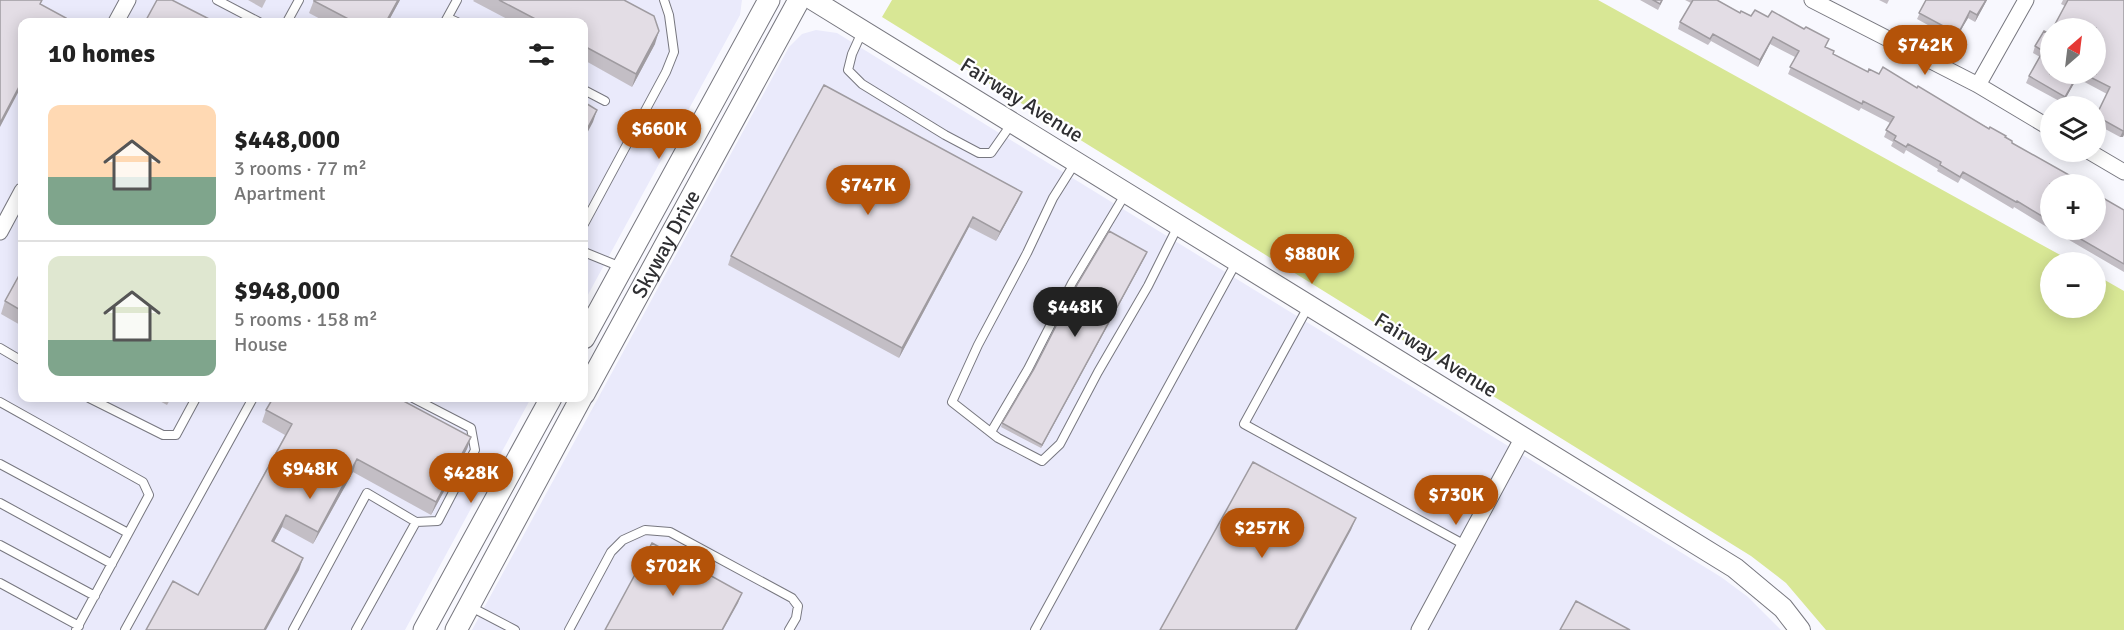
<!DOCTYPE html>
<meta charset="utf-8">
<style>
:root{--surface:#fff;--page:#f2f2f2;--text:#222;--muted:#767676;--line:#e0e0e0;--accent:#b45309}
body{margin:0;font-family:Signika,sans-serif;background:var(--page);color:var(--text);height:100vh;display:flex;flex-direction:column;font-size:22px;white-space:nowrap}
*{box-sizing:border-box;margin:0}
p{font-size:20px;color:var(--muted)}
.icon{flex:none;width:33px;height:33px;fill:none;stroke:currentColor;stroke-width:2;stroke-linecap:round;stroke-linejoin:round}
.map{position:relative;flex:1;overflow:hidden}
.panel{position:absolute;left:18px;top:18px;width:570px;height:384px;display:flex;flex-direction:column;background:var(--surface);border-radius:12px;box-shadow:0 3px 15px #0003}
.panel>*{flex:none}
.needle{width:39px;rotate:28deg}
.tools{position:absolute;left:2040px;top:18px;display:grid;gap:12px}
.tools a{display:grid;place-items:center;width:66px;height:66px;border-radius:50%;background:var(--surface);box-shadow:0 3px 15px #0003;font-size:30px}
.price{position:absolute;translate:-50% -51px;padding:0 14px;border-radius:21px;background:var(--accent);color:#fff;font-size:20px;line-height:39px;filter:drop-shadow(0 2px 3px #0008)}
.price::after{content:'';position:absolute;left:50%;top:36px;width:18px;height:14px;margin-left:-9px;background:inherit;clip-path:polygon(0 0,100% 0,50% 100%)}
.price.selected{background:#222;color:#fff}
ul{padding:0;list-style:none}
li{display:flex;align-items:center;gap:18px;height:150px;padding:0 30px}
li+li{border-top:2px solid var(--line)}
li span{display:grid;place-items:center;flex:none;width:168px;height:120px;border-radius:12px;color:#555}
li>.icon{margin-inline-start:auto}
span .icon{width:72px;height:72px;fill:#fffc;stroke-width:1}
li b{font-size:26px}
h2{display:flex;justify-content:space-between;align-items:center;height:72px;padding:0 30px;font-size:26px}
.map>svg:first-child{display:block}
.built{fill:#eaeafb}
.green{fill:#d8e795}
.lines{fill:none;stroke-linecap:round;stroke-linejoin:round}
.service-casing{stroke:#77777f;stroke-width:10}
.minor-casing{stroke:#77777f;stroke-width:17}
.tertiary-casing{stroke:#77777f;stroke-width:22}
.secondary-casing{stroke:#77777f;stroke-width:23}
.service{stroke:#fff;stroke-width:8}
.minor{stroke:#fff;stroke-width:15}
.tertiary{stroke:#fff;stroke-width:20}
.secondary{stroke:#fff;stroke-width:21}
.wall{fill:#c3bec5}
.shaded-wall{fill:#9f9ba0}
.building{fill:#e3dde5;stroke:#9f9ba0;stroke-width:1.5}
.labels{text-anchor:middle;stroke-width:4.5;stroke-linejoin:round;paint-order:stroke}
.street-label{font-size:21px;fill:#2f2f32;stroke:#fff}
</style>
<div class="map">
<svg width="2124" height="630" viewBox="0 0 2124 630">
<rect width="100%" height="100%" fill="#f8f8fe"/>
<!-- built -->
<path class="built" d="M 0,0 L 742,0 L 740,15 L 584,302 L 584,22 L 22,22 L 22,398 L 531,398 L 405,630 L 0,630 Z
M 816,30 L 837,33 L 1721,577 L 1748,597 L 1781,630 L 472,630 L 789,47 L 802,34 Z"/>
<!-- green -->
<path class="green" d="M 892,0 L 1598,0 L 2073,262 L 2050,262 L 2050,308 L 2096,308 L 2096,275 L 2124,291 L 2124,630 L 1826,630 L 1786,583 L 1751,556 L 882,17 Z"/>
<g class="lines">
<defs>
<path id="service" d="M 217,0 L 259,22
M 448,18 L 457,22
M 287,22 L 299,0
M 445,22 L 457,0
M 862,32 L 852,54 L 848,70 L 862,84 L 945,135 L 979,153 L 991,153 L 1012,123
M 584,90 L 605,101
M 1075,163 L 1053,198 L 1027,253 L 978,345 L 952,402 L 998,438 L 1042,461 L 1060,444 L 1098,372 L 1148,286 L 1178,226
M 584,224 L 666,72 L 674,52 L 669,15 L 664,0
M 584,252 L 621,267
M 1308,307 L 1244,424 L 1465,545
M 0,348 L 22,361
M 89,398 L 163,435 L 176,435 L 196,398
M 0,402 L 143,482 L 149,495 L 76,630
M 991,432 L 1028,369 L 1072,283 L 1126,193
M 0,464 L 128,533
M 0,503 L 112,564
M 0,545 L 95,596
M 0,583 L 79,626
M 471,607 L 515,630
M 125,630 L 253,398
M 293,630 L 367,493 L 416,522
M 356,630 L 416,522 L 438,521 L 475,450 L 471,428 L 413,398
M 569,630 L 611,552 L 623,540 L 645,530 L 670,532 L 792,598 L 798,606 L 796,618 L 789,630
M 1035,630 L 1237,261"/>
<path id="minor" d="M 1812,0 L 1978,85 L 2050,128
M 116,22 L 128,0
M 1978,85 L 2026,0
M 2090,152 L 2124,172
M 0,232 L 22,191
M 1419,630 L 1523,437"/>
<path id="tertiary" d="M 813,0 L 1735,568 L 1783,608 L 1800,630"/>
<g id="secondary">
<path d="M 584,338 L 769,0"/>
<path id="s1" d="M 584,394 L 799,0"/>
<path d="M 424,630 L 551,398"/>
<path d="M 456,630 L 581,398"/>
</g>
</defs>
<!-- service casing -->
<use href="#service" class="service-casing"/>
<!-- minor casing -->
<use href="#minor" class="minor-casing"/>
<!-- tertiary casing -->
<use href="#tertiary" class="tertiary-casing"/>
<!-- secondary casing -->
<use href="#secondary" class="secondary-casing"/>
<!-- service -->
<use href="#service" class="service"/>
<!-- minor -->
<use href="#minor" class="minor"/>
<!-- tertiary -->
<use href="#tertiary" class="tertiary"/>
<!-- secondary -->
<use href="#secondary" class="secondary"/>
</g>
<!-- wall -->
<path class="wall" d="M 248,0 L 266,0 L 262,8 Z
M 314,0 L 400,0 L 388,22 L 326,22 L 309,13 Z
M 474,0 L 624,0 L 655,44 L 632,87 L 584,60 L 584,22 L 513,22 L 473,1 Z
M 1640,0 L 1663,0 L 1658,10 Z
M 1685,0 L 1717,0 L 1740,13 L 1751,16 L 1826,47 L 1833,54 L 1868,72 L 1879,74 L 1917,88 L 2005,137 L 2012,143 L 2050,184 L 2050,229 L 2014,207 L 2013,209 L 1961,178 L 1958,183 L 1937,171 L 1938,169 L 1906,150 L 1904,154 L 1891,146 L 1893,142 L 1884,137 L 1890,123 L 1861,108 L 1859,111 L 1788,74 L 1795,57 L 1770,44 L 1758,67 L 1711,41 L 1708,45 L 1678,29 L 1680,22 L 1691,3 Z
M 1879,0 L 1889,0 L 1887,4 Z
M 1926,0 L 1987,0 L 1975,22 L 1968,18 L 1955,40 L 1917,19 Z
M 2063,0 L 2124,0 L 2123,137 L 2120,137 L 2096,124 L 2096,116 L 2107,94 L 2077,78 L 2063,103 L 2026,83 L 2029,76 L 2040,57 L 2033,53 L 2035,46 L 2044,31 L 2050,74 L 2096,74 L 2065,6 L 2061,4 Z
M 1018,201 L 996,241 L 969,227 L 899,358 L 728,265 L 731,256 Z
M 2124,210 L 2124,272 L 2052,230 L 2096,230 Z
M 1146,255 L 1041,448 L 1001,427 L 1002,423 Z
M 22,270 L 22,326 L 1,314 L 5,301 Z
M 154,398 L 171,398 L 167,405 Z
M 266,410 L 471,437 L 467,449 L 431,515 L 353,472 L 313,544 L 282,527 L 274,542 L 299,570 L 198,595 L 285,435 L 262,422 Z"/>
<!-- shaded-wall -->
<path class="shaded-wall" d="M 398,0 L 400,0 L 388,22 L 380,22 Z
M 1986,0 L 1987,0 L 1975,22 L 1977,15 Z
M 1970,11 L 1968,18 L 1955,40 L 1958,34 Z
M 659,31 L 655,44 L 632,87 L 636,74 Z
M 1773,37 L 1770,44 L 1758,67 L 1760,60 Z
M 2078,74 L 2077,78 L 2063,103 L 2065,97 Z
M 22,81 L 22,87 L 21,87 L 0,127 L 0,123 Z
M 597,110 L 593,122 L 584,139 L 584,135 Z
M 2123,131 L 2124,131 L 2124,135 L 2123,137 L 2120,137 Z
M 1022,192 L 1018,201 L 996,241 L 1000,232 Z
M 973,217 L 969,227 L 899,358 L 902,348 Z
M 1147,252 L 1146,255 L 1041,448 L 1042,445 Z
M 471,437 L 467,449 L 431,515 L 436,502 Z
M 357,459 L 353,472 L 313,544 L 318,532 Z
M 286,515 L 282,527 L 268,553 L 272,541 Z
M 1356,518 L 1351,530 L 1297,630 L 1295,630 Z
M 303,558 L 299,570 L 266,630 L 264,630 Z
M 742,593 L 738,603 L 723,630 L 722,630 Z"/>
<!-- building -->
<path class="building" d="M 0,0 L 42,0 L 40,4 L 66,18 L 63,22 L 22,22 L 22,81 L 0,123 Z
M 157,0 L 172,0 L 215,22 L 145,22 Z
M 314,0 L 398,0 L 387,20 L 380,22 L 354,22 L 314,1 Z
M 499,0 L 624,0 L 654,16 L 659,31 L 636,74 L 584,46 L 584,22 L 541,22 Z
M 1653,0 L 1662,0 L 1660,4 Z
M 1693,0 L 1717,0 L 1740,13 L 1741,11 L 1751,16 L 1755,10 L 1768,17 L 1772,11 L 1804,29 L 1806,27 L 1829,39 L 1825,47 L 1834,51 L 1833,54 L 1868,72 L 1869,69 L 1879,74 L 1883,67 L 1917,88 L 1918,86 L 1989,129 L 1990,127 L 2006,136 L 2005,137 L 2012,141 L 2012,143 L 2085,184 L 2050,184 L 2050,221 L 2017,201 L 2016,202 L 1963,172 L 1960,177 L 1940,165 L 1941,162 L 1908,144 L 1906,147 L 1894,140 L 1896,136 L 1886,130 L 1894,117 L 1863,101 L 1862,104 L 1790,67 L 1799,51 L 1773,37 L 1760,60 L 1713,34 L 1710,39 L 1680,22 Z
M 1926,0 L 1986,0 L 1977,15 L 1970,11 L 1958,34 L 1919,13 Z
M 2068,0 L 2124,0 L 2124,131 L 2123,131 L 2096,116 L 2110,87 L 2084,74 L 2096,74 L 2096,28 L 2053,28 Z
M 2044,31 L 2050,34 L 2050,33 L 2050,74 L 2078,74 L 2065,97 L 2029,76 L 2043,51 L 2035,46 Z
M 824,85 L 1022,192 L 1000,232 L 973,217 L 902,348 L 731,256 Z
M 584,102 L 597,110 L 584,135 Z
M 2096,194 L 2124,210 L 2124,264 L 2065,230 L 2096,230 Z
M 1109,231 L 1147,252 L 1042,445 L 1002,423 L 1034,369 L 1078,283 Z
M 22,270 L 22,311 L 5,301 Z
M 273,398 L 398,398 L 471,437 L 436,502 L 357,459 L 318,532 L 286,515 L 272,541 L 303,558 L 264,630 L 146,630 L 173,581 L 198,595 L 292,424 L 266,410 Z
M 1253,462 L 1356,518 L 1295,630 L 1160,630 Z
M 652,543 L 742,593 L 722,630 L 605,630 Z
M 1576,601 L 1630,630 L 1560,630 Z"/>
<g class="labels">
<!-- street labels -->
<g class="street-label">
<text transform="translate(1022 100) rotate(32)" y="7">Fairway Avenue</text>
<text dy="7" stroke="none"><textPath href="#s1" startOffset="171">Skyway Drive</textPath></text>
<text transform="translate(1436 355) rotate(32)" y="7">Fairway Avenue</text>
</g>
</g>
</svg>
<div class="tools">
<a><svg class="needle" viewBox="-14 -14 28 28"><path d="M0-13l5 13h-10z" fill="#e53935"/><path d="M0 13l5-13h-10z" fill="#767676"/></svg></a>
<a><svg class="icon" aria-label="layers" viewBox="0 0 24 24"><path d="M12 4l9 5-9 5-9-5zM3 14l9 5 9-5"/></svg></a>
<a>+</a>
<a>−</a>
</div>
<b class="price" style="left:1925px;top:76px">$742K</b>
<b class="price" style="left:659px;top:160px">$660K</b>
<b class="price" style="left:868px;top:216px">$747K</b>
<b class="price" style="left:1312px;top:285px">$880K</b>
<b class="price selected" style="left:1075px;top:338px">$448K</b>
<b class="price" style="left:310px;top:500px">$948K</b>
<b class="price" style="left:471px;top:504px">$428K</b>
<b class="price" style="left:1456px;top:526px">$730K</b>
<b class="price" style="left:1262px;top:559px">$257K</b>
<b class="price" style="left:673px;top:597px">$702K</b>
<section class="panel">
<h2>10 homes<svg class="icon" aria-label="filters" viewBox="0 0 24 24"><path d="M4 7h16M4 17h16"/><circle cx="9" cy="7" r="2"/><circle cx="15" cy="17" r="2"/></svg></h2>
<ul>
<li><span style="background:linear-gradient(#ffd9b3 60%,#7fa58c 0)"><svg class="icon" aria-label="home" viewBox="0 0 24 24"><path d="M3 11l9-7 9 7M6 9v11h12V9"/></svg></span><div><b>$448,000</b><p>3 rooms · 77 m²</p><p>Apartment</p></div></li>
<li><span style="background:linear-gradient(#dfe7d0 70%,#7fa58c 0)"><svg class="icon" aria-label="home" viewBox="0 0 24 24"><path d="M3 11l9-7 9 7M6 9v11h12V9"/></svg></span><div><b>$948,000</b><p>5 rooms · 158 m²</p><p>House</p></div></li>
</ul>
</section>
</div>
